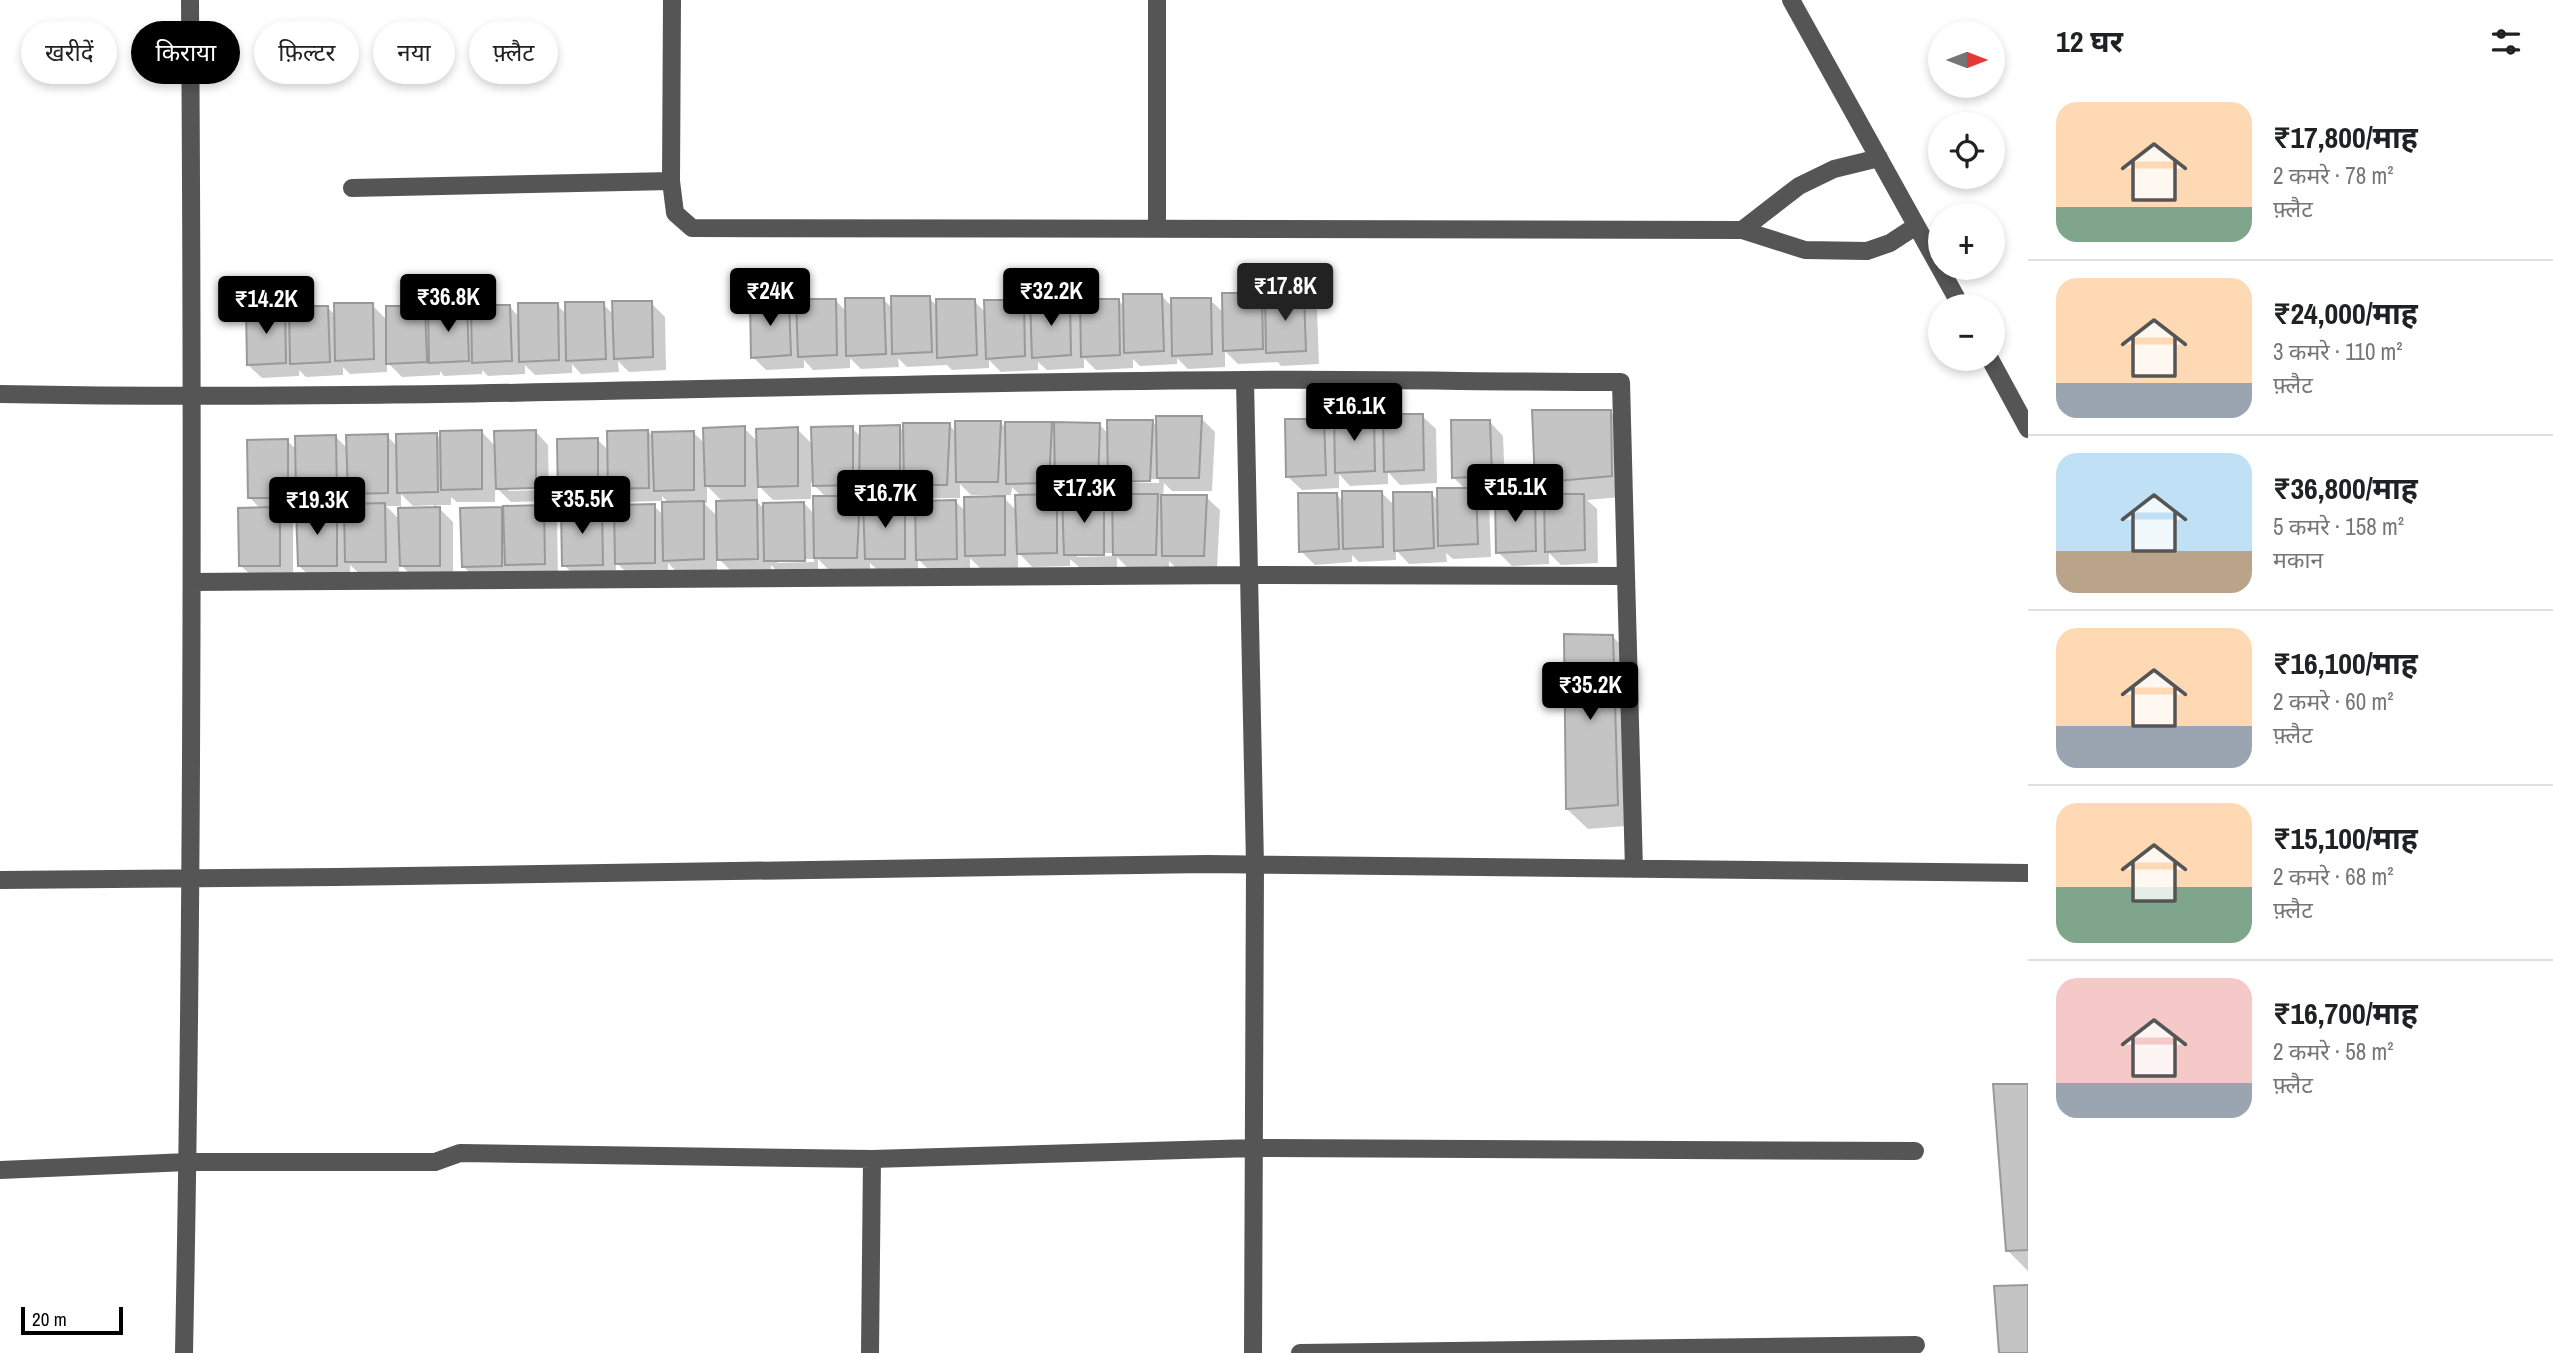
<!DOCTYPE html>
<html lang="hi">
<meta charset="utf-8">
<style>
:root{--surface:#fff;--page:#f6f6f6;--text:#202124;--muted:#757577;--line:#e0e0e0;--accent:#000}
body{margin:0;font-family:"Archivo Narrow","Noto Sans Devanagari",sans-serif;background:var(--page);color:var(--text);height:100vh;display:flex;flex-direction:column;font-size:26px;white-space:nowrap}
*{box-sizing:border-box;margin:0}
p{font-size:23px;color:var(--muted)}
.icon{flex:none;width:38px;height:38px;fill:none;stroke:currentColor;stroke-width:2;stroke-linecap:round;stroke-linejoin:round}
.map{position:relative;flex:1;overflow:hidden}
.side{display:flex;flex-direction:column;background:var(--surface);width:525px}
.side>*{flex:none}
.banner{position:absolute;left:21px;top:21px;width:665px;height:63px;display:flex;gap:14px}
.needle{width:46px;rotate:90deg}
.buttons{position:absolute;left:1928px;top:21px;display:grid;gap:14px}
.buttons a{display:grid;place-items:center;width:77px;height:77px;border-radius:50%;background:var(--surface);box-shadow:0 4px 10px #0003;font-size:35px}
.scale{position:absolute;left:21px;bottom:18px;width:102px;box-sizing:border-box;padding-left:7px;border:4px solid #000;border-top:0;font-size:19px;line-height:24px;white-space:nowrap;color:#000;-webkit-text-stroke:5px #fff;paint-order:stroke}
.price{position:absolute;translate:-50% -60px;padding:0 16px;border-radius:7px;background:var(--accent);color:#fff;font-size:23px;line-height:46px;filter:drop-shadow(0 2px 4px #0008)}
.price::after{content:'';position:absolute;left:50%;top:42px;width:21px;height:16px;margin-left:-10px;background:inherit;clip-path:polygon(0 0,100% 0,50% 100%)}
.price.current{background:#222;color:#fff}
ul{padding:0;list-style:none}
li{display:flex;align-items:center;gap:21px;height:175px;padding:0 28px}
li+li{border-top:2px solid var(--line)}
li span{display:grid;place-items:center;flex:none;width:196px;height:140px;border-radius:21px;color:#555}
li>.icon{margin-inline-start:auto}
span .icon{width:84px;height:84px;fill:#fffc;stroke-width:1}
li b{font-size:30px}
h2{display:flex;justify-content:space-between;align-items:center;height:84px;padding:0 28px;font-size:30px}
.chip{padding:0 24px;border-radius:32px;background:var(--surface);box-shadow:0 4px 10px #0003;font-size:24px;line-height:63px}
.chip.current{background:var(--accent);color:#fff}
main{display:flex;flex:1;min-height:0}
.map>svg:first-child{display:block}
.shadow{fill:#0003;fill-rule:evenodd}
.building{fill:#c4c4c4;stroke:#999;stroke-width:2}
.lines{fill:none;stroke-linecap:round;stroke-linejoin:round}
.minor{stroke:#555;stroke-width:18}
</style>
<main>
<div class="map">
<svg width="2028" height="1353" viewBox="0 0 2028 1353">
<rect width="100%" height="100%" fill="#fff"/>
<!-- shadow -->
<path class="shadow" d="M 1261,295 L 1267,301 L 1303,296 L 1317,310 L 1319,364 L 1281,366 L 1278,362 L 1238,364 L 1225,351 L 1225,367 L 1188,369 L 1177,358 L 1177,364 L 1140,366 L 1133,359 L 1133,368 L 1096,370 L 1084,358 L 1084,368 L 1047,370 L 1038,362 L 1038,370 L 1001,372 L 989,360 L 989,368 L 952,370 L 947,365 L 907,367 L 898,358 L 899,367 L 861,369 L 850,358 L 850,368 L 813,370 L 804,360 L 804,368 L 766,370 L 753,357 L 788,301 L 798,311 L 835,300 L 847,312 L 883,299 L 893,309 L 929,298 L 937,306 L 974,301 L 986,313 L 1023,302 L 1032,311 L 1069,301 L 1082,314 L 1118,300 L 1125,307 L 1162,296 L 1173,308 L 1210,300 L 1224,313 Z
M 651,303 L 665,317 L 666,370 L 629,372 L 618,361 L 619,372 L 581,374 L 572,364 L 572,373 L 535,375 L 525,365 L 525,374 L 488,376 L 482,370 L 482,374 L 444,376 L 440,371 L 440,375 L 402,377 L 387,362 L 387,372 L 350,374 L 343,367 L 343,375 L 306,377 L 299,370 L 299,376 L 262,378 L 248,365 L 285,309 L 291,316 L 328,308 L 336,316 L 372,305 L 388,321 L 424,308 L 430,313 L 466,307 L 473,314 L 510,307 L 520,318 L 557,305 L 567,315 L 603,304 L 614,315 Z
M 1610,412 L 1631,432 L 1632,496 L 1587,500 L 1597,509 L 1598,563 L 1561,565 L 1549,553 L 1549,564 L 1512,566 L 1498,552 L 1534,497 L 1546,509 L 1550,495 L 1537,482 Z
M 1373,416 L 1385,428 L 1422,416 L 1436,429 L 1437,483 L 1400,485 L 1388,472 L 1388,484 L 1350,486 L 1339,474 L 1339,488 L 1302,490 L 1288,477 L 1324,421 L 1336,433 Z
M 1201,418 L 1215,432 L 1212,491 L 1172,491 L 1164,483 L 1163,497 L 1206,497 L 1220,510 L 1217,569 L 1177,569 L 1169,561 L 1169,568 L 1128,568 L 1117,557 L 1117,568 L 1080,568 L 1070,559 L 1070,566 L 1032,567 L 1018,552 L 1018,568 L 981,569 L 970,558 L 970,572 L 932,573 L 918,559 L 918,572 L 880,572 L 870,563 L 870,571 L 830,571 L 818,559 L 818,574 L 780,574 L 771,565 L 771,572 L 733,573 L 717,557 L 717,573 L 679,574 L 668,563 L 668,576 L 631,577 L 616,562 L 616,578 L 578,579 L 564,565 L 571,508 L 560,497 L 598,440 L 609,451 L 648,431 L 654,438 L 693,432 L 706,445 L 744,428 L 758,442 L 797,429 L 813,445 L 852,428 L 862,438 L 899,427 L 905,433 L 949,425 L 957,433 L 1000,422 L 1007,429 L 1051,424 L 1056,429 L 1099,424 L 1109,435 L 1153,422 L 1157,427 ZM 1159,479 L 1159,483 L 1121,483 L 1121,480 ZM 811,482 L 827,498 L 815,515 L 804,503 L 765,510 L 754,499 L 758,499 L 758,485 L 773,500 L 811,499 ZM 1111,482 L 1125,495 L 1111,495 ZM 960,484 L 971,495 L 992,495 L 992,498 L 966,512 L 956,502 L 917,515 L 904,502 L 882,502 L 882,500 L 913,496 L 913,491 L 920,498 L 960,498 ZM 707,486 L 724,503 L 718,517 L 704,503 L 707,503 ZM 1012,487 L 1022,497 L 1017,511 L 1001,495 L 1011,495 ZM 611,489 L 624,502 L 662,501 L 662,496 L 669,503 L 664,516 L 654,506 L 616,522 L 604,510 L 611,510 ZM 1062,489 L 1072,498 L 1064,504 L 1056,496 L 1062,496 ZM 866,491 L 877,503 L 864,503 L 859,498 L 866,498 ZM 1103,497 L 1114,497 L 1114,507 ZM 1077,553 L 1113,553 L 1113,556 L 1077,557 ZM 777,559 L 814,559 L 814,562 L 777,563 Z
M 1490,422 L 1503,436 L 1505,489 L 1476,491 L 1489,504 L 1491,557 L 1453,559 L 1446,553 L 1447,562 L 1409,564 L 1396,550 L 1396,560 L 1359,562 L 1352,555 L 1352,562 L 1315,565 L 1301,551 L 1337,495 L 1344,503 L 1381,492 L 1395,506 L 1431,494 L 1439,501 L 1466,490 L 1454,478 Z
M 481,431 L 496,447 L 535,431 L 548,445 L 549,501 L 511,502 L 495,486 L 495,502 L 457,502 L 451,497 L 451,505 L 436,505 L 453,522 L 453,579 L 415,579 L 399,563 L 399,575 L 361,575 L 350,565 L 350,579 L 313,579 L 299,566 L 298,511 L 281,511 L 293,522 L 293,579 L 255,579 L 241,566 L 261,509 L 250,498 L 287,441 L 297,450 L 336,437 L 349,450 L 387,436 L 398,447 L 437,435 L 442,441 ZM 508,487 L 545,487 L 545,490 L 508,491 ZM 350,493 L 362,505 L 350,505 ZM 401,494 L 413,506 L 434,505 L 434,509 L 401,510 ZM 301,497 L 313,509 L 301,510 ZM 386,506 L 400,506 L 400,520 ZM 336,507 L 345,507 L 346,518 Z
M 544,507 L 557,521 L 558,577 L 477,580 L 464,567 L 462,510 Z
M 1612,636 L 1633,657 L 1638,825 L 1588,829 L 1567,809 Z
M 2028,1085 L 2028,1271 L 2007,1250 Z"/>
<!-- building -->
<path class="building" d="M 1222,293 L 1262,293 L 1263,349 L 1223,351 Z
M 1123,294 L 1162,294 L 1164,351 L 1124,353 Z
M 1265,294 L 1304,294 L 1306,351 L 1266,353 Z
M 891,296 L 930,296 L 932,352 L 892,354 Z
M 845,298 L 884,298 L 886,354 L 846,356 Z
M 1171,298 L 1211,298 L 1212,354 L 1172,356 Z
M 750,299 L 789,299 L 791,355 L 751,358 Z
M 796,299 L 836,299 L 837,355 L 798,357 Z
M 936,299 L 975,299 L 977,355 L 937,358 Z
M 1030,299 L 1070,299 L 1071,355 L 1032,358 Z
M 1080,299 L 1119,299 L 1120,355 L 1081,357 Z
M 984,300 L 1024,300 L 1025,356 L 986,359 Z
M 612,301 L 652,301 L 653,357 L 614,359 Z
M 565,302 L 604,302 L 606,359 L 566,361 Z
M 334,303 L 373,303 L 374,359 L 335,361 Z
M 518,303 L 558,303 L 559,360 L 519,362 Z
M 428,305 L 467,305 L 469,361 L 429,363 Z
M 471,305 L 510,305 L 512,361 L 472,363 Z
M 289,306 L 328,306 L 330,362 L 290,364 Z
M 386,306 L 425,306 L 427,362 L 386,364 Z
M 246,308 L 285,308 L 286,363 L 247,365 Z
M 1532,410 L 1611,410 L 1612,476 L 1535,483 Z
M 1334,414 L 1374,414 L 1375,471 L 1335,473 Z
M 1383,414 L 1423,414 L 1424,470 L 1384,472 Z
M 1156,416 L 1202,416 L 1199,478 L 1157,478 Z
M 1285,419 L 1324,419 L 1326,475 L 1286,477 Z
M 1107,420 L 1153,420 L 1150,481 L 1108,482 Z
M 1451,420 L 1490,420 L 1492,476 L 1452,478 Z
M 955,421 L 1001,421 L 998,482 L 956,482 Z
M 1005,422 L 1052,422 L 1049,483 L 1006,484 Z
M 1054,422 L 1100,423 L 1098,484 L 1055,484 Z
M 903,423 L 950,423 L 947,485 L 904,485 Z
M 900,425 L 900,483 L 859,487 L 860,426 Z
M 745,426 L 745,486 L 705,486 L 703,428 Z
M 853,426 L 853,485 L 813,486 L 811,427 Z
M 798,427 L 798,486 L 758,487 L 756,429 Z
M 482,430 L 482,489 L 441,490 L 440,431 Z
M 536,430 L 536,488 L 496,489 L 494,431 Z
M 648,430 L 649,488 L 608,489 L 607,431 Z
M 694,431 L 694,490 L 654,491 L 652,432 Z
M 437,433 L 438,492 L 397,493 L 396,434 Z
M 388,434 L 388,493 L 348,494 L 346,435 Z
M 336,435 L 337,494 L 296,495 L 295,436 Z
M 598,438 L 598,497 L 558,497 L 557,439 Z
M 288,439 L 288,498 L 248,498 L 247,440 Z
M 1437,488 L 1476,488 L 1478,544 L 1438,546 Z
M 1342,491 L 1382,491 L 1383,547 L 1343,549 Z
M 1393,492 L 1432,492 L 1434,548 L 1394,551 Z
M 1298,493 L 1337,493 L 1339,549 L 1299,552 Z
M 1057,494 L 1057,553 L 1017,554 L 1015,495 Z
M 1112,494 L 1158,494 L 1156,555 L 1113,555 Z
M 1544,494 L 1584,494 L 1585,550 L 1545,552 Z
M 1104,495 L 1104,555 L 1064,555 L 1062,497 Z
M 1161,495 L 1207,495 L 1204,556 L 1162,556 Z
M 1495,495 L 1535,495 L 1536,551 L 1496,553 Z
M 813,496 L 860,496 L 857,558 L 814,558 Z
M 1005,496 L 1005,555 L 965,556 L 964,497 Z
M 757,500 L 758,559 L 717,560 L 716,501 Z
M 905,500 L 905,559 L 865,559 L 863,501 Z
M 956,500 L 957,559 L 916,560 L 915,501 Z
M 704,501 L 704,559 L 663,561 L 662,502 Z
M 804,502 L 805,561 L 764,561 L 763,503 Z
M 385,503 L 386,562 L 345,562 L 344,504 Z
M 655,504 L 655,563 L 615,564 L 614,505 Z
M 544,505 L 545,564 L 505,565 L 503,506 Z
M 602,506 L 603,565 L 562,566 L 561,507 Z
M 280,507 L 280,566 L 239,566 L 238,508 Z
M 337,507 L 337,566 L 298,566 L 296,508 Z
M 440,507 L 440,566 L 400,566 L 398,508 Z
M 502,507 L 502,566 L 462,567 L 460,508 Z
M 1564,634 L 1613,635 L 1618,805 L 1566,809 Z
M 1993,1084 L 2028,1084 L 2028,1250 L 2006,1251 Z
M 2028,1285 L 2028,1353 L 1999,1353 L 1994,1286 Z"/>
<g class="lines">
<!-- minor -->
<path class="minor" d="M 672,0 L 671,181 L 675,213 L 692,228 L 1742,230 L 1805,250 L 1867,251 L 1890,243 L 1916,226
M 1157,0 L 1157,229
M 1791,0 L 1961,306
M 352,188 L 671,181
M 1742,230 L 1799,186 L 1834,169 L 1879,158
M 1990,359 L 2028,429
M 1245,380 L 1255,865 L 1253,1353
M 0,394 C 416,402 831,382 1246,380 C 1371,379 1496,382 1621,382 L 1626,576
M 192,582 L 1249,575 L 1626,576 L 1634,869
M 0,880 L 336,877 L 1207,864 L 2028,873
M 0,1170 L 188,1162 L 435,1162 L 460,1153 L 872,1159 L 1254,1148 L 1915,1151
M 184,1353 C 193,902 193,451 190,0
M 870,1353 L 872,1159
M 1300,1353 L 1916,1345"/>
</g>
</svg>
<div class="buttons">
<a><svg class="needle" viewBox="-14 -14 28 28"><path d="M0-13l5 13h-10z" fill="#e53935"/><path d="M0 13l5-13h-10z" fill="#757577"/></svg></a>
<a><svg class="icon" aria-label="locate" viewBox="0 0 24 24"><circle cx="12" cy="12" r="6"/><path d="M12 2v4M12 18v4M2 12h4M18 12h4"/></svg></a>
<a>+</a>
<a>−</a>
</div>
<div class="scale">20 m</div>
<b class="price current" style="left:1285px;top:323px">₹17.8K</b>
<b class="price" style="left:770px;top:328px">₹24K</b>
<b class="price" style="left:1051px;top:328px">₹32.2K</b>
<b class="price" style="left:448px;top:334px">₹36.8K</b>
<b class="price" style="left:266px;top:336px">₹14.2K</b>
<b class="price" style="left:1354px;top:443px">₹16.1K</b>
<b class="price" style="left:1515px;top:524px">₹15.1K</b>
<b class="price" style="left:1084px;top:525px">₹17.3K</b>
<b class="price" style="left:885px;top:530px">₹16.7K</b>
<b class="price" style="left:582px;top:536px">₹35.5K</b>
<b class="price" style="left:317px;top:537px">₹19.3K</b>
<b class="price" style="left:1590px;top:722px">₹35.2K</b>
<div class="banner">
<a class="chip">खरीदें</a>
<a class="chip current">किराया</a>
<a class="chip">फ़िल्टर</a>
<a class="chip">नया</a>
<a class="chip">फ़्लैट</a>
</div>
</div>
<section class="side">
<h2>12 घर<svg class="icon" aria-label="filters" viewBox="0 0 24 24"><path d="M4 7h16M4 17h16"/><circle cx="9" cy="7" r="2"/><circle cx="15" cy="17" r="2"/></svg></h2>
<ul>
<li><span style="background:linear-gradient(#ffd9b3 75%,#7fa58c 0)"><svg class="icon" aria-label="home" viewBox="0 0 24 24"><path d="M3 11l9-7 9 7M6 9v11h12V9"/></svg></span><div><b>₹17,800/माह</b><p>2 कमरे · 78 m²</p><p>फ़्लैट</p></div></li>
<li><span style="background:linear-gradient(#ffd9b3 75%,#9aa5b1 0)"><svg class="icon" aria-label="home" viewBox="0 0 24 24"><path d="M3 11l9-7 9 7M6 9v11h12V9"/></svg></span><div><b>₹24,000/माह</b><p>3 कमरे · 110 m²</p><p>फ़्लैट</p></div></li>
<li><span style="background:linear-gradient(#bfe0f5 70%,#b9a48a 0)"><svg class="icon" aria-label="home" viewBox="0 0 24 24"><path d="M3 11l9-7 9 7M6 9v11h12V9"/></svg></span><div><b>₹36,800/माह</b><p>5 कमरे · 158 m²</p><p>मकान</p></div></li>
<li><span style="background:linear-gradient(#ffd9b3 70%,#9aa5b1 0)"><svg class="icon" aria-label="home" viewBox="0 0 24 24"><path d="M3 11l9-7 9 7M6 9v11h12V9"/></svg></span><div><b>₹16,100/माह</b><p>2 कमरे · 60 m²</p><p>फ़्लैट</p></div></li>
<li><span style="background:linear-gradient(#ffd9b3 60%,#7fa58c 0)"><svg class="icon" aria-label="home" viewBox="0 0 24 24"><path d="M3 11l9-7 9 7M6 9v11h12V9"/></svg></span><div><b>₹15,100/माह</b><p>2 कमरे · 68 m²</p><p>फ़्लैट</p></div></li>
<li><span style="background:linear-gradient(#f6c9c9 75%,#9aa5b1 0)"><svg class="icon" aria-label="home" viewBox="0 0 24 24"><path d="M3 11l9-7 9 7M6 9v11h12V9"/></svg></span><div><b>₹16,700/माह</b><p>2 कमरे · 58 m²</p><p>फ़्लैट</p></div></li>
</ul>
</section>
</main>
